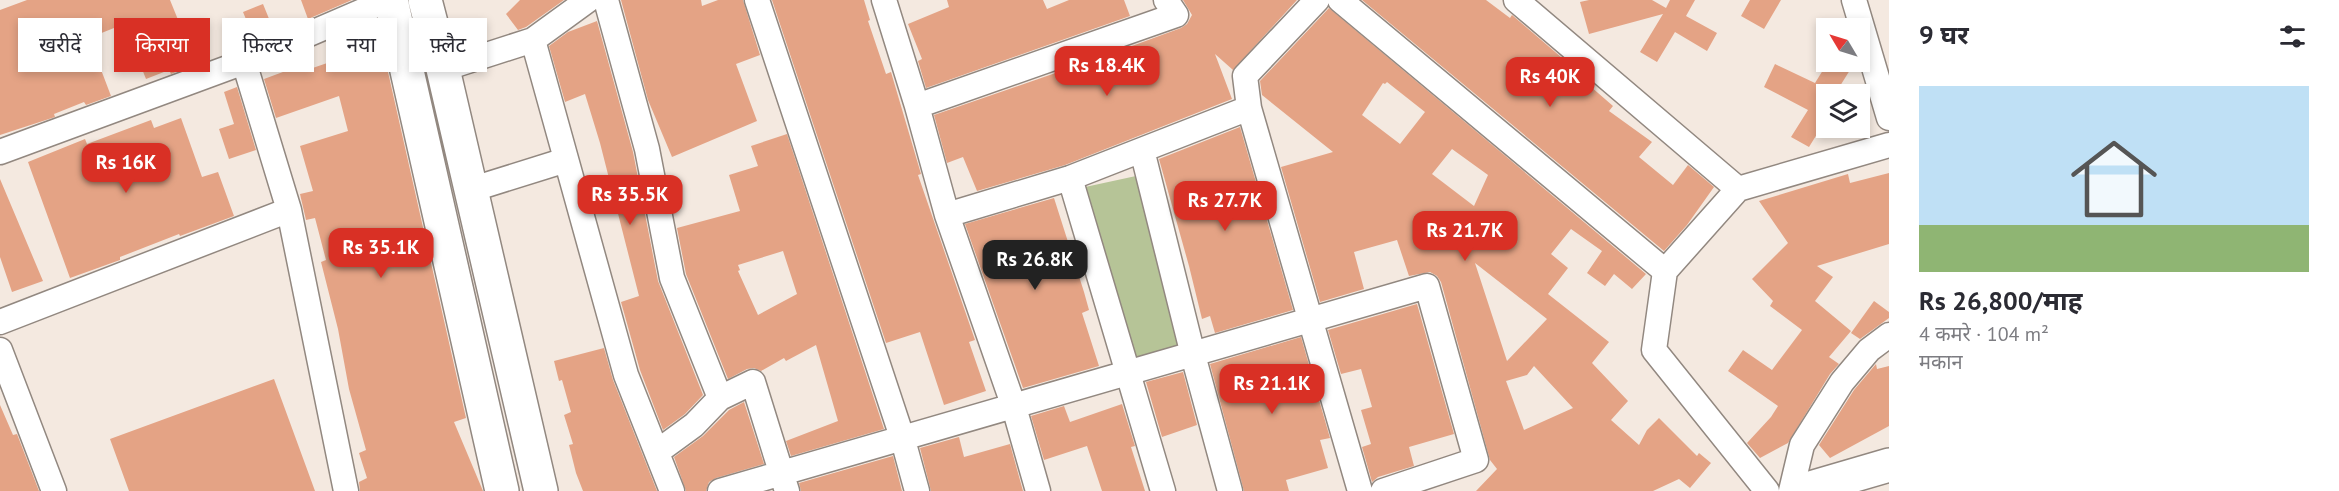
<!DOCTYPE html>
<html lang="hi">
<meta charset="utf-8">
<style>
:root{--surface:#fff;--page:#f7f7f7;--text:#2b2b33;--muted:#7c7c81;--line:#e1e1e2;--accent:#d93025}
body{margin:0;font-family:"PT Sans","Noto Sans Devanagari",sans-serif;background:var(--page);color:var(--text);height:100vh;display:flex;flex-direction:column;font-size:22px;white-space:nowrap}
*{box-sizing:border-box;margin:0}
p{font-size:20px;color:var(--muted)}
.icon{flex:none;width:33px;height:33px;fill:none;stroke:currentColor;stroke-width:2;stroke-linecap:round;stroke-linejoin:round}
.map{position:relative;flex:1;overflow:hidden}
.sheet{display:flex;flex-direction:column;background:var(--surface);width:450px}
.sheet>*{flex:none}
.top-card{position:absolute;left:18px;top:18px;width:570px;height:54px;display:flex;gap:12px}
.needle{width:39px;rotate:308deg}
.buttons{position:absolute;left:1816px;top:18px;display:grid;gap:12px}
.buttons a{display:grid;place-items:center;width:54px;height:54px;border-radius:0px;background:var(--surface);box-shadow:0 3px 9px #0003;font-size:30px}
.price{position:absolute;translate:-50% -51px;padding:0 14px;border-radius:12px;background:var(--accent);color:#fff;font-size:20px;line-height:39px;filter:drop-shadow(0 2px 3px #0008)}
.price::after{content:'';position:absolute;left:50%;top:36px;width:18px;height:14px;margin-left:-9px;background:inherit;clip-path:polygon(0 0,100% 0,50% 100%)}
.price.active{background:#222;color:#fff}
ul{padding:0;list-style:none}
li{display:grid;align-content:center;gap:12px;height:318px;padding:0 30px}
li+li{border-top:2px solid var(--line)}
li span{display:grid;place-items:center;height:186px;border-radius:0px;color:#555}
li>.icon{margin-inline-start:auto}
span .icon{width:108px;height:108px;fill:#fffc;stroke-width:1}
li b{font-size:26px}
h2{display:flex;justify-content:space-between;align-items:center;height:72px;padding:0 30px;font-size:26px}
.chip{padding:0 21px;border-radius:0px;background:var(--surface);box-shadow:0 3px 9px #0003;font-size:21px;line-height:54px}
.chip.active{background:var(--accent);color:#fff}
main{display:flex;flex:1;min-height:0}
.map>svg:first-child{display:block}
.green{fill:#b6c497}
.building{fill:#e4a385;fill-rule:evenodd}
.lines{fill:none;stroke-linecap:round;stroke-linejoin:round}
.minor-casing{stroke:#928880;stroke-width:27}
.secondary-casing{stroke:#928880;stroke-width:36}
.minor{stroke:#fff;stroke-width:24}
.secondary{stroke:#fff;stroke-width:33}
</style>
<main>
<div class="map">
<svg width="1889" height="491" viewBox="0 0 1889 491">
<rect width="100%" height="100%" fill="#f4e9e0"/>
<!-- green -->
<path class="green" d="M 1136,176 L 1179,350 L 1126,366 L 1076,189 Z"/>
<!-- building -->
<path class="building" d="M 27,0 L 170,0 L 196,64 L 171,74 L 169,70 L 146,79 L 124,24 L 89,38 L 111,96 L 86,105 L 84,102 L 54,114 L 55,117 L 0,135 L 0,10 Z
M 301,0 L 352,0 L 308,19 Z
M 520,0 L 564,0 L 526,27 L 518,30 L 506,14 Z
M 621,0 L 701,0 L 702,6 L 718,0 L 743,0 L 760,55 L 736,64 L 757,121 L 672,157 L 648,100 Z
M 772,0 L 864,0 L 870,20 L 868,21 L 886,74 L 891,72 L 921,174 L 918,175 L 975,340 L 969,342 L 986,391 L 944,405 L 920,332 L 886,343 Z
M 947,0 L 1043,0 L 1047,9 L 1069,0 L 1124,0 L 1130,16 L 926,88 L 918,61 L 922,59 L 908,24 L 949,7 Z
M 1183,0 L 1297,0 L 1233,70 L 1215,54 L 1232,99 L 1065,165 L 977,191 L 963,157 L 947,163 L 934,115 L 1067,69 L 1072,81 L 1125,60 L 1121,50 L 1181,28 L 1187,24 L 1192,15 Z
M 1362,0 L 1486,0 L 1510,18 L 1512,15 L 1561,57 L 1576,72 L 1575,73 L 1613,106 L 1609,111 L 1652,142 L 1639,157 L 1673,185 L 1688,165 L 1714,187 L 1687,225 L 1664,251 Z
M 1589,0 L 1652,0 L 1666,8 L 1670,0 L 1695,0 L 1686,16 L 1717,33 L 1707,51 L 1675,32 L 1657,62 L 1640,52 L 1663,14 L 1589,34 L 1580,2 Z
M 1750,0 L 1781,0 L 1764,29 L 1741,16 Z
M 263,4 L 274,31 L 254,39 L 243,12 Z
M 1329,8 L 1646,274 L 1632,289 L 1614,274 L 1605,286 L 1587,273 L 1602,251 L 1571,229 L 1551,254 L 1568,268 L 1548,294 L 1609,342 L 1592,363 L 1628,401 L 1611,420 L 1639,445 L 1647,430 L 1659,418 L 1697,456 L 1699,453 L 1711,463 L 1690,488 L 1679,479 L 1653,491 L 1476,491 L 1497,469 L 1490,460 L 1441,282 L 1437,276 L 1430,272 L 1409,276 L 1397,240 L 1354,252 L 1364,289 L 1320,302 L 1281,167 L 1333,152 L 1262,95 L 1260,81 ZM 1387,82 L 1425,112 L 1400,144 L 1362,115 L 1383,83 L 1385,84 ZM 1452,149 L 1488,175 L 1474,206 L 1432,174 ZM 1475,263 L 1547,319 L 1507,361 ZM 1534,366 L 1573,408 L 1524,430 L 1506,381 L 1527,375 Z
M 597,21 L 633,152 L 658,281 L 703,395 L 685,414 L 663,430 L 640,370 L 621,302 L 639,296 L 600,143 L 585,94 L 565,102 L 549,46 L 568,32 Z
M 381,41 L 466,418 L 454,422 L 483,491 L 360,491 L 359,482 L 367,478 L 359,453 L 366,450 L 349,389 L 338,329 L 321,262 L 326,260 L 315,218 L 306,220 L 300,194 L 313,191 L 300,146 L 348,131 L 339,96 L 276,118 L 264,79 L 299,66 L 301,72 L 371,48 L 370,45 Z
M 1828,62 L 1855,62 L 1835,94 L 1827,94 L 1827,118 L 1809,147 L 1791,137 L 1808,110 L 1764,87 L 1775,64 L 1815,83 Z
M 237,87 L 256,150 L 229,159 L 219,129 L 234,124 L 224,92 Z
M 181,118 L 202,177 L 218,172 L 234,216 L 180,236 L 179,234 L 120,257 L 120,260 L 70,278 L 28,162 L 85,139 L 87,144 L 151,120 L 154,128 Z
M 1240,127 L 1293,310 L 1215,333 L 1210,316 L 1202,319 L 1189,266 L 1159,159 Z
M 787,134 L 884,429 L 791,456 L 786,441 L 838,421 L 816,345 L 786,361 L 784,358 L 761,371 L 754,368 L 747,369 L 728,379 L 686,274 L 677,228 L 740,211 L 729,175 L 758,166 L 751,146 ZM 783,251 L 797,294 L 758,315 L 738,271 L 740,270 L 738,265 Z
M 1889,173 L 1889,244 L 1817,266 L 1833,277 L 1815,301 L 1851,331 L 1829,357 L 1839,364 L 1830,374 L 1788,443 L 1760,458 L 1747,443 L 1771,417 L 1778,406 L 1728,371 L 1743,350 L 1772,370 L 1802,330 L 1770,306 L 1773,301 L 1752,279 L 1788,243 L 1759,201 L 1848,174 L 1850,183 Z
M 0,179 L 43,281 L 12,292 L 0,257 Z
M 1054,198 L 1084,292 L 1089,310 L 1082,313 L 1099,366 L 1023,388 L 965,224 Z
M 1874,301 L 1889,312 L 1889,318 L 1860,339 L 1851,333 Z
M 1417,304 L 1454,434 L 1409,447 L 1414,466 L 1378,477 L 1372,482 L 1362,447 L 1371,444 L 1361,410 L 1372,407 L 1361,369 L 1341,374 L 1328,330 Z
M 1301,337 L 1330,438 L 1320,440 L 1328,468 L 1286,480 L 1289,491 L 1244,491 L 1210,364 Z
M 604,348 L 613,380 L 657,491 L 583,491 L 576,473 L 569,445 L 573,444 L 564,415 L 571,412 L 562,380 L 559,381 L 554,361 Z
M 1876,364 L 1877,369 L 1889,366 L 1889,426 L 1830,458 L 1819,445 L 1854,390 Z
M 1183,372 L 1197,425 L 1162,437 L 1146,382 Z
M 274,379 L 315,491 L 129,491 L 110,439 Z
M 744,402 L 764,464 L 716,478 L 709,482 L 706,491 L 686,491 L 674,457 L 703,436 L 729,410 Z
M 1122,404 L 1135,446 L 1131,447 L 1145,491 L 1102,491 L 1087,446 L 1044,460 L 1031,416 L 1064,406 L 1070,422 Z
M 0,405 L 13,435 L 17,434 L 39,491 L 0,491 Z
M 959,437 L 964,457 L 1010,444 L 1023,491 L 931,491 L 920,448 Z
M 893,456 L 902,491 L 801,491 L 799,483 Z"/>
<g class="lines">
<defs>
<path id="minor" d="M 606,0 L 647,149 L 672,278 L 720,398
M 757,0 L 903,440 L 917,491
M 884,0 L 917,106 L 947,215 L 1014,407 L 1038,491
M 1317,0 L 1245,76 L 1249,108 L 1360,491
M 1340,0 L 1665,271
M 1516,0 L 1738,189
M 1854,0 L 1889,118
M 533,40 L 626,375 L 672,491
M 244,62 L 289,210 L 346,491
M 443,69 L 533,40 L 588,0
M 917,106 L 1176,15 L 1166,0
M 1142,150 L 1193,355 L 1230,491
M 0,152 L 244,62 L 388,0
M 1070,178 L 1163,491
M 470,190 L 566,160
M 947,215 L 1070,178 L 1249,108
M 0,322 L 289,210
M 0,350 L 54,491
M 657,452 L 694,425 L 720,398 L 753,382 L 787,491
M 720,491 L 1427,286 L 1476,460 L 1383,491
M 1767,491 L 1654,350 L 1665,271 L 1738,189 L 1889,145
M 1791,491 L 1802,445 L 1842,382 L 1869,350 L 1889,335"/>
<path id="secondary" d="M 391,0 L 502,491
M 425,0 L 443,69 L 541,491
M 1800,491 L 1889,465"/>
</defs>
<!-- minor casing -->
<use href="#minor" class="minor-casing"/>
<!-- secondary casing -->
<use href="#secondary" class="secondary-casing"/>
<!-- minor -->
<use href="#minor" class="minor"/>
<!-- secondary -->
<use href="#secondary" class="secondary"/>
</g>
</svg>
<div class="buttons">
<a><svg class="needle" viewBox="-14 -14 28 28"><path d="M0-13l5 13h-10z" fill="#e53935"/><path d="M0 13l5-13h-10z" fill="#7c7c81"/></svg></a>
<a><svg class="icon" aria-label="layers" viewBox="0 0 24 24"><path d="M12 4l9 5-9 5-9-5zM3 14l9 5 9-5"/></svg></a>
</div>
<b class="price" style="left:1107px;top:97px">Rs 18.4K</b>
<b class="price" style="left:1550px;top:108px">Rs 40K</b>
<b class="price" style="left:126px;top:194px">Rs 16K</b>
<b class="price" style="left:630px;top:226px">Rs 35.5K</b>
<b class="price" style="left:1225px;top:232px">Rs 27.7K</b>
<b class="price" style="left:1465px;top:262px">Rs 21.7K</b>
<b class="price" style="left:381px;top:279px">Rs 35.1K</b>
<b class="price active" style="left:1035px;top:291px">Rs 26.8K</b>
<b class="price" style="left:1272px;top:415px">Rs 21.1K</b>
<div class="top-card">
<a class="chip">खरीदें</a>
<a class="chip active">किराया</a>
<a class="chip">फ़िल्टर</a>
<a class="chip">नया</a>
<a class="chip">फ़्लैट</a>
</div>
</div>
<section class="sheet">
<h2>9 घर<svg class="icon" aria-label="filters" viewBox="0 0 24 24"><path d="M4 7h16M4 17h16"/><circle cx="9" cy="7" r="2"/><circle cx="15" cy="17" r="2"/></svg></h2>
<ul>
<li><span style="background:linear-gradient(#bfe0f5 75%,#8fb573 0)"><svg class="icon" aria-label="home" viewBox="0 0 24 24"><path d="M3 11l9-7 9 7M6 9v11h12V9"/></svg></span><div><b>Rs 26,800/माह</b><p>4 कमरे · 104 m²</p><p>मकान</p></div></li>
</ul>
</section>
</main>
